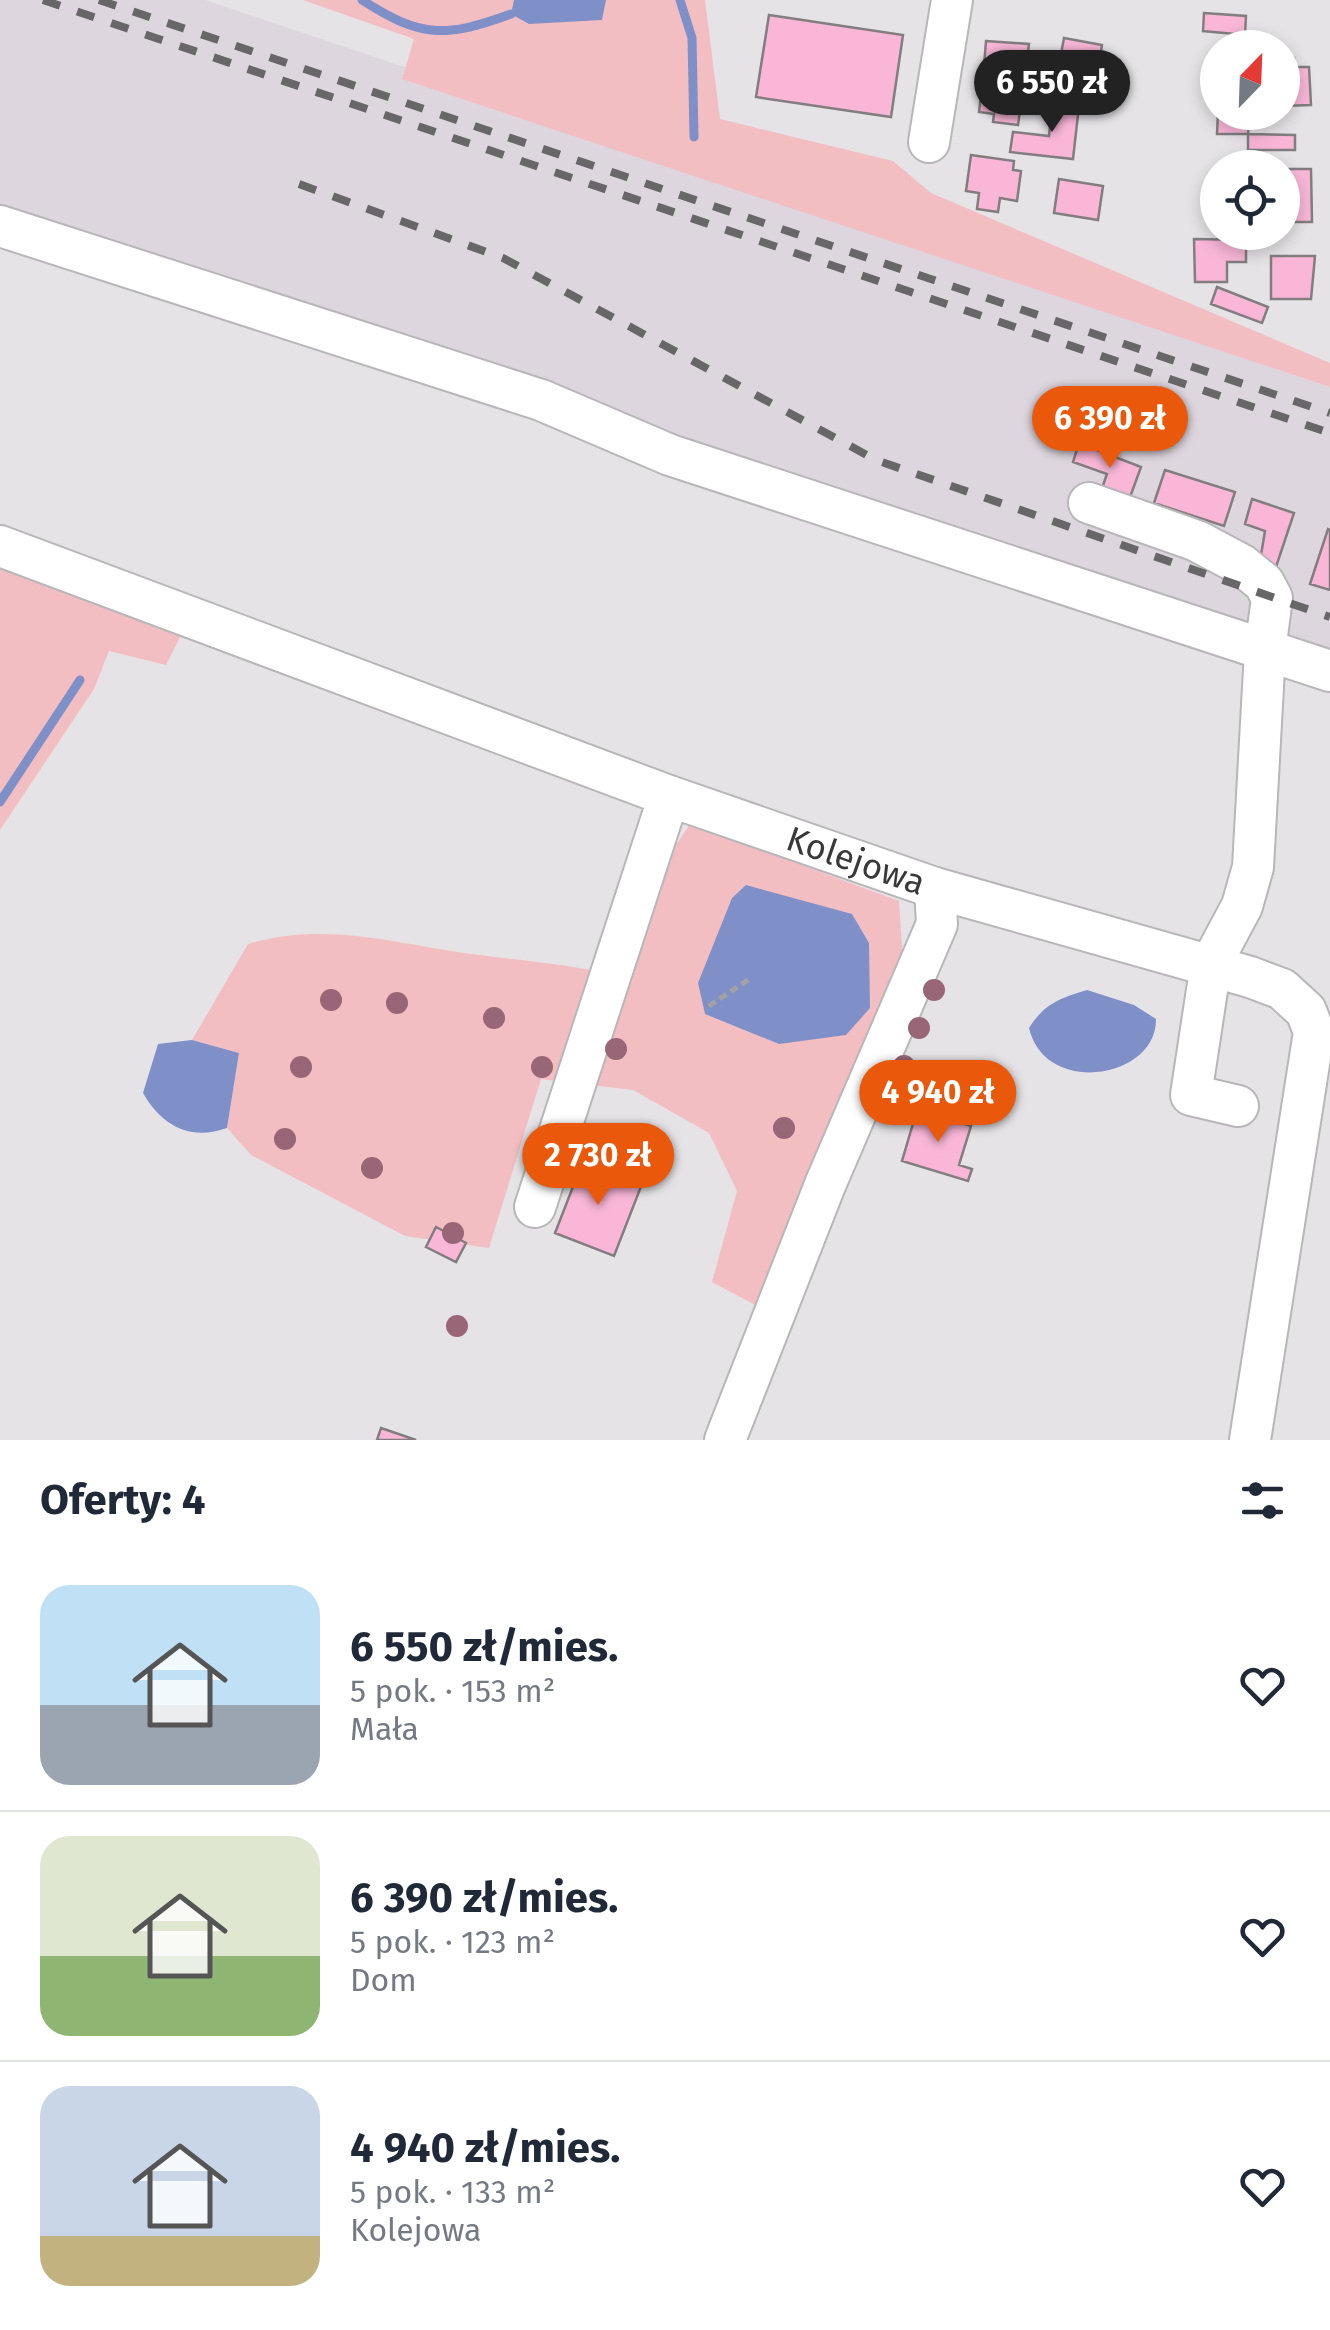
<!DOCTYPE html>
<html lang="pl">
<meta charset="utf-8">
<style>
:root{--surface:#fff;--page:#f2f2f3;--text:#1f2937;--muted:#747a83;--line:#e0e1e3;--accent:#ea580c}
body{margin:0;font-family:"Fira Sans",sans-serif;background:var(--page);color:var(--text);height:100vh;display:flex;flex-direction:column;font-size:38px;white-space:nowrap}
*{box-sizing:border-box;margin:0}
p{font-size:32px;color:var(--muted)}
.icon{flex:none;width:55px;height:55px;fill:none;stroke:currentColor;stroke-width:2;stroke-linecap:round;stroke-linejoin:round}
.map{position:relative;height:1440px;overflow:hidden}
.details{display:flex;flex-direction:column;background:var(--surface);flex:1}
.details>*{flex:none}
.needle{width:65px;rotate:23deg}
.controls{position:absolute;left:1200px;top:30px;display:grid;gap:20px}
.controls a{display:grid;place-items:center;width:100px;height:100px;border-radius:50%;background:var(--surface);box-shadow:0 5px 15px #0003;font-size:50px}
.price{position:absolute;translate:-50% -85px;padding:0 22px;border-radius:35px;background:var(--accent);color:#fff;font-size:32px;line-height:65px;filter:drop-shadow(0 2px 5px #0008)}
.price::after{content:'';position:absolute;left:50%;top:60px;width:30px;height:22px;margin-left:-15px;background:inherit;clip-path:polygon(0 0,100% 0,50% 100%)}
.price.selected{background:#222;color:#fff}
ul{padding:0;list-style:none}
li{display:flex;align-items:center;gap:30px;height:250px;padding:0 40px}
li+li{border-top:2px solid var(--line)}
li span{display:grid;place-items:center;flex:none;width:280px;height:200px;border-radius:30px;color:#555}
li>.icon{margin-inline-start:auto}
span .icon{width:120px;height:120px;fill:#fffc;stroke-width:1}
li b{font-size:42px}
h2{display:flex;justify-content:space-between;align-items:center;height:120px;padding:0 40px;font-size:42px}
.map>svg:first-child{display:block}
.built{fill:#ded6de}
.green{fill:#f3bec2}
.water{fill:#7f90c9}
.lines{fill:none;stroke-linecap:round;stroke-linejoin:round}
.stream{stroke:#7f90c9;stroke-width:9}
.building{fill:#f9b6d7;stroke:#827e80;stroke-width:2.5}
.minor-casing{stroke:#b8b6b8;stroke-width:44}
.path{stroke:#a3a1a3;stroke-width:5;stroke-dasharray:8 5;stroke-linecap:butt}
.minor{stroke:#fff;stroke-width:40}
.rail{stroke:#686768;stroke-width:8;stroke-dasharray:18 18;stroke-linecap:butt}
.tree{fill:#986676}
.labels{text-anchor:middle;stroke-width:10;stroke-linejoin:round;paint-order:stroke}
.street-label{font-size:35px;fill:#3a393a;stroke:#fff}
</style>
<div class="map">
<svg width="1330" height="1440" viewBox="0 0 1330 1440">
<rect width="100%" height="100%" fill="#e5e3e6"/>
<!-- built -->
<path class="built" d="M 0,0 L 206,0 L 1330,380 L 1330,681 L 0,238 Z"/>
<!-- green -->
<path class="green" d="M 303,0 L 705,0 L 720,119 L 893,161 L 931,193 L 1330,363 L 1330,387 L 402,79 L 414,39 Z
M 0,569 L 184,629 L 166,665 L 109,651 L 94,689 L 0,830 Z
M 690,824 L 899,901 L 903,963 L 785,1321 L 712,1282 L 737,1191 L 709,1133 L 633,1090 L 541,1079 L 489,1248 L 405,1236 L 251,1155 L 227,1128 L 239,1053 L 192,1040 L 248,944 C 325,920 401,945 479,955 C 526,961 571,964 617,976 L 648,887 Z"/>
<!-- water -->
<path class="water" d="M 514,0 L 606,0 L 602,20 L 529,24 L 511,14 Z
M 746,885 L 852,914 L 869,943 L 870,1008 L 846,1035 L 779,1044 L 705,1014 L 698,983 L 732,898 Z
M 1087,990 L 1134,1005 L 1156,1019 C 1157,1079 1045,1097 1029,1028 C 1044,1004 1060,998 1087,990 Z
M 192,1040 L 239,1053 L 227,1128 C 190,1141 162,1126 143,1093 L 158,1044 Z"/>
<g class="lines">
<!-- stream -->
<path class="stream" d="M 362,0 C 421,38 445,38 511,14
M 680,0 L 692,38 L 694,137
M 0,802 L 80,680"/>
</g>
<!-- building -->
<path class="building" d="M 1204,13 L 1246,16 L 1245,35 L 1203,31 Z
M 769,15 L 903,35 L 891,117 L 756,97 Z
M 1064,38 L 1102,45 L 1096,80 L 1044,70 L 1047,52 L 1061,54 Z
M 986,41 L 1029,44 L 1024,83 L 983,79 Z
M 1283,58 L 1294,58 L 1294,67 L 1309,67 L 1311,105 L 1282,106 Z
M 983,79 L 1024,83 L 1018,125 L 993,122 L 994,114 L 979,112 Z
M 1071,95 L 1080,97 L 1073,159 L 1010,152 L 1013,132 L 1049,136 L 1052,108 L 1069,109 Z
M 1218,112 L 1249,117 L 1248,134 L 1217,134 Z
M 1248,134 L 1295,135 L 1295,150 L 1248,150 Z
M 971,155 L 1014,161 L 1013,170 L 1021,171 L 1017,201 L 1000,198 L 998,212 L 977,209 L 979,193 L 966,191 Z
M 1282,169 L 1311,169 L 1312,222 L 1282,222 Z
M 1059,179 L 1103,186 L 1098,220 L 1054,213 Z
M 1219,232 L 1246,232 L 1246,240 L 1219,239 Z
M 1194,239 L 1246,240 L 1246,262 L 1227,262 L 1227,282 L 1195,282 Z
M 1271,256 L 1315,256 L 1311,299 L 1271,299 Z
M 1217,287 L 1268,307 L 1262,323 L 1211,304 Z
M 1079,443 L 1141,467 L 1129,500 L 1101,491 L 1107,474 L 1073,462 Z
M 1165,470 L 1235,492 L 1224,526 L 1154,503 Z
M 1252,499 L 1294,513 L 1275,570 L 1260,561 L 1265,531 L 1245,524 Z
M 1328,529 L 1330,530 L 1330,590 L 1310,584 Z
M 917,1110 L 971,1126 L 959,1165 L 972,1169 L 968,1181 L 902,1161 Z
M 583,1161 L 642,1184 L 614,1256 L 555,1233 Z
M 436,1227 L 466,1243 L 456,1262 L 426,1247 Z
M 381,1428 L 416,1440 L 377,1440 Z"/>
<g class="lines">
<defs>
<g id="minor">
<path d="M 929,142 L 952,0"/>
<path d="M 0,226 L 541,400 L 670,455 L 1330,671"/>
<path d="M 1089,503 L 1197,541 L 1242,565 L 1264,583 L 1272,598 L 1265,651 L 1253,867 L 1242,906 L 1211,964 L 1191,1095 L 1238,1106"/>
<path id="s1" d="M 0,546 L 669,796 L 935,888 L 1250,977 L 1282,989 L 1306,1011 L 1314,1032 L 1250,1440"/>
<path d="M 535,1207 L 669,796"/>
<path d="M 725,1440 L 825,1185 L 937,924 L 935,888"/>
</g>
</defs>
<!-- minor casing -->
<use href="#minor" class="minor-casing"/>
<!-- path -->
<path class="path" d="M 709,1006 L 751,978"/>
<!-- minor -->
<use href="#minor" class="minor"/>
<!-- rail -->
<path class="rail" d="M 43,0 L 1330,433
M 99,0 L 1330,413
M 299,184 L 503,258 L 876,460 L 1330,617"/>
</g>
<!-- trees -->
<g class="tree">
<circle cx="934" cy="990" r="11"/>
<circle cx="331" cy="1000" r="11"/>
<circle cx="397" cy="1003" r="11"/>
<circle cx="494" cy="1018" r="11"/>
<circle cx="919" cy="1028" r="11"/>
<circle cx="616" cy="1049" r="11"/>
<circle cx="904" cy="1066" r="11"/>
<circle cx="301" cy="1067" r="11"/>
<circle cx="542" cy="1067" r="11"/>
<circle cx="885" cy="1110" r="11"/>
<circle cx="784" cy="1128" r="11"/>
<circle cx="285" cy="1139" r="11"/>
<circle cx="372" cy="1168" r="11"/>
<circle cx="453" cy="1233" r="11"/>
<circle cx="457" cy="1326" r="11"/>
</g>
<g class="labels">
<!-- street labels -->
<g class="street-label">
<text dy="12" stroke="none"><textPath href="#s1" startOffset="912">Kolejowa</textPath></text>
</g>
</g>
</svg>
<div class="controls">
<a><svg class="needle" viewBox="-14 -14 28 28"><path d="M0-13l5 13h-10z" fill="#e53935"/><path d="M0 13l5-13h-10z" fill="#747a83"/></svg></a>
<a><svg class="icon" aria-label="locate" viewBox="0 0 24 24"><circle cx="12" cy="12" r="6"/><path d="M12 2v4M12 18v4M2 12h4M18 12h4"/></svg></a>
</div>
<b class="price selected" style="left:1052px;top:135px">6 550 zł</b>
<b class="price" style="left:1110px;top:471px">6 390 zł</b>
<b class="price" style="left:938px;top:1145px">4 940 zł</b>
<b class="price" style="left:598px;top:1208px">2 730 zł</b>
</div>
<section class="details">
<h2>Oferty: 4<svg class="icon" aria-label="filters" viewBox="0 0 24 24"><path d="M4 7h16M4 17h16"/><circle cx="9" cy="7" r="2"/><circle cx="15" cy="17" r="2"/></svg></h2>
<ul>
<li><span style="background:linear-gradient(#bfe0f5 60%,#9aa5b1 0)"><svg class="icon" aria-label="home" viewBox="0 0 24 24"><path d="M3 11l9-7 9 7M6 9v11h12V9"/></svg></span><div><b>6 550 zł/mies.</b><p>5 pok. · 153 m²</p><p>Mała</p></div><svg class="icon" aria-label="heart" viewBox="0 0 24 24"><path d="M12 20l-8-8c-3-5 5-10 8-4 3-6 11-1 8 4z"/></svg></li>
<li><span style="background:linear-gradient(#dfe7d0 60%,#8fb573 0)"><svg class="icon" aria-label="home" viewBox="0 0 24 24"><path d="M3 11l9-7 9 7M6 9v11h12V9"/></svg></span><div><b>6 390 zł/mies.</b><p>5 pok. · 123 m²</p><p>Dom</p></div><svg class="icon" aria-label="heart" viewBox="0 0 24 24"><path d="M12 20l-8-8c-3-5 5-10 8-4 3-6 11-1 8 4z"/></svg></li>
<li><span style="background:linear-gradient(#c9d6e8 75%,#c2b280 0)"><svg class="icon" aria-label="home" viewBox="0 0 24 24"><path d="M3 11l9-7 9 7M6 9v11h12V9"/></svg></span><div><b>4 940 zł/mies.</b><p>5 pok. · 133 m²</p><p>Kolejowa</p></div><svg class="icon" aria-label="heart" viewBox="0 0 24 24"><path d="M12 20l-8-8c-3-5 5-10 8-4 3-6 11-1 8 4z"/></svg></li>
</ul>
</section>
